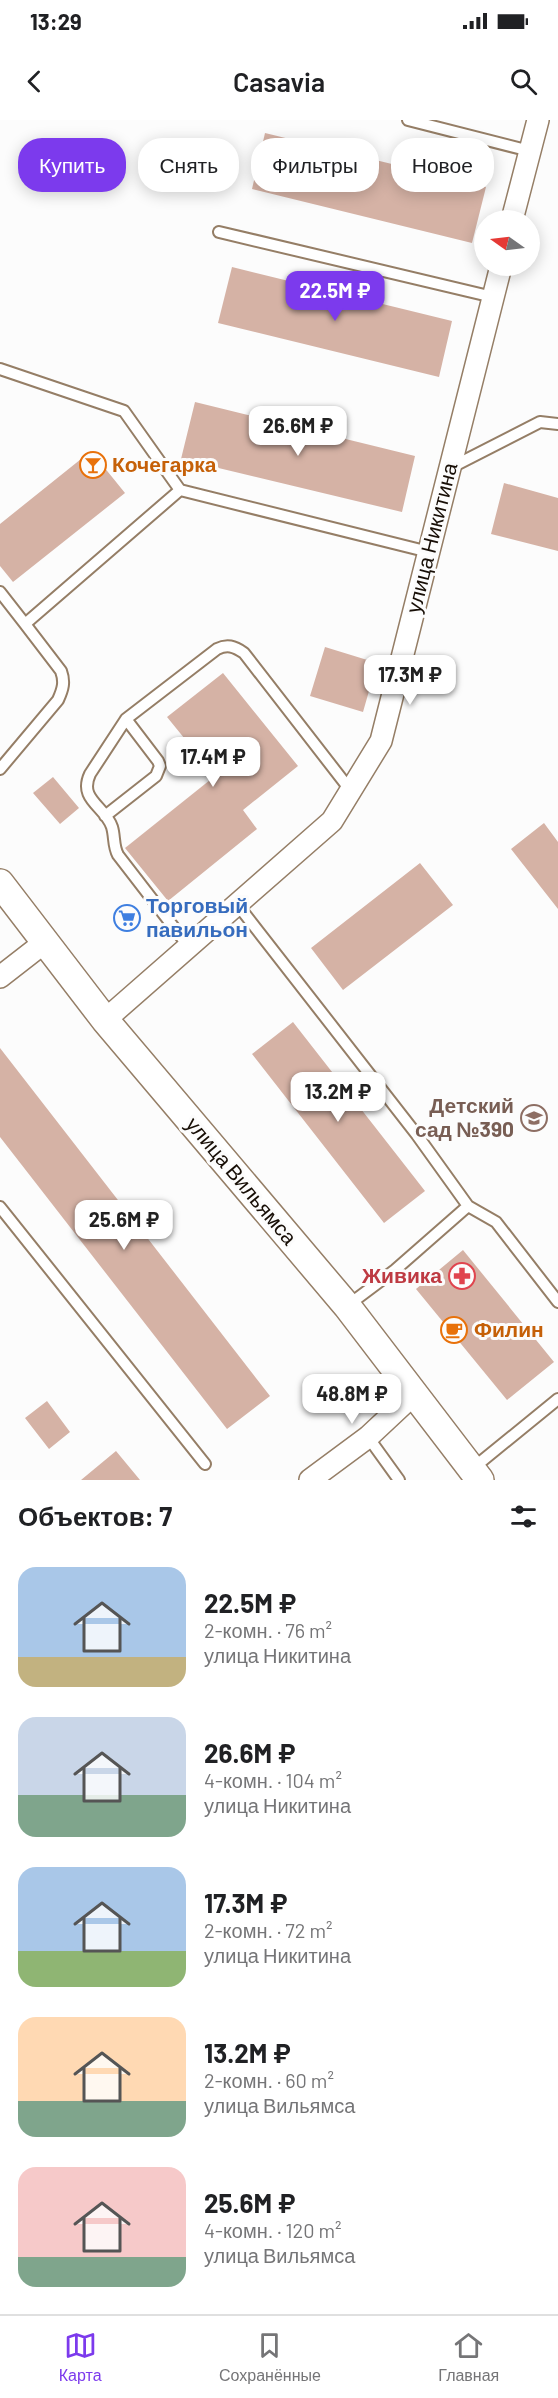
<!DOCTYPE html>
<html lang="ru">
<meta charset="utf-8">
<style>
:root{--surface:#fff;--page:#f2f2f2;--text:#202124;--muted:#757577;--line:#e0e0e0;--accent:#7c3aed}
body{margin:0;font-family:Barlow,sans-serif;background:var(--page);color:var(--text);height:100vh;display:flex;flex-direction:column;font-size:22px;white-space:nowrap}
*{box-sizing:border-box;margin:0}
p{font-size:20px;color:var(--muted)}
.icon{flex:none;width:33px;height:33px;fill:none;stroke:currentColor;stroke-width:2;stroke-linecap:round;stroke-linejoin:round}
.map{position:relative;height:1360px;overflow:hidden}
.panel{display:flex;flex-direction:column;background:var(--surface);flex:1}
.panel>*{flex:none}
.guide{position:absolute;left:18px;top:18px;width:522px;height:54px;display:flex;gap:12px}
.needle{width:39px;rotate:284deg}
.buttons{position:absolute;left:474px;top:90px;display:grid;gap:12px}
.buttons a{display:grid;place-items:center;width:66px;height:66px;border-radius:50%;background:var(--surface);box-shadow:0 3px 15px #0003;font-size:30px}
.price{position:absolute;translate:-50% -51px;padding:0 14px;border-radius:12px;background:#fff;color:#222;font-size:20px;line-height:39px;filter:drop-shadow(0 2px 3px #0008)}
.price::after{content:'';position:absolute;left:50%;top:36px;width:18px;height:14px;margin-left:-9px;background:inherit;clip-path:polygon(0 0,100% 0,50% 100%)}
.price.selected{background:var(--accent);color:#fff}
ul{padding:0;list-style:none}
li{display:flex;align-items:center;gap:18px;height:150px;padding:0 18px}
li span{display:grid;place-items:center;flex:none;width:168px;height:120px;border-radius:18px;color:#555}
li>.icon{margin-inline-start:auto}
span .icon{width:72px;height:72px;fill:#fffc;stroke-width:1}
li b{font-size:26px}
h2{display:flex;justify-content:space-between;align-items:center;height:72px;padding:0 18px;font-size:26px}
.tag{padding:0 21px;border-radius:24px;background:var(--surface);box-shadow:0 3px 15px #0003;font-size:21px;line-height:54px}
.tag.selected{background:var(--accent);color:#fff}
.status{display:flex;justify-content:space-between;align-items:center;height:42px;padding:0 30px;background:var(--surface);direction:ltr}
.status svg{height:16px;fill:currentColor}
header{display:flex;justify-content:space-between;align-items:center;height:78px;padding:0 18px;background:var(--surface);font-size:27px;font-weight:600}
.menu{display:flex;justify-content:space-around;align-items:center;height:84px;border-top:2px solid var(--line);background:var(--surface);font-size:16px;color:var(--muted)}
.menu a{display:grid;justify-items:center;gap:3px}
.menu .selected{color:var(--accent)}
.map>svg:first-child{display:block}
.building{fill:#d5b2a5}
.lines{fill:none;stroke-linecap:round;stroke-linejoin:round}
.service-casing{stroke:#957e66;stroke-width:14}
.minor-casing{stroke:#957e66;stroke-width:24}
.tertiary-casing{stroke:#957e66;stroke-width:30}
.service{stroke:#fff;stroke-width:10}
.minor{stroke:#fff;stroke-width:21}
.tertiary{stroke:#fff;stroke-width:27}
.labels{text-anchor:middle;stroke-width:6;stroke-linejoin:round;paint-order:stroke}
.food-label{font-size:21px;font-weight:bold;fill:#c56008;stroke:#fcfcfc;text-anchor:start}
.street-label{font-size:21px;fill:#170e06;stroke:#fcfcfc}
.shop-label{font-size:21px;font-weight:bold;fill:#366cbe;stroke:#fcfcfc;text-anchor:start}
.education-label{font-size:21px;font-weight:bold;fill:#785e54;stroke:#fcfcfc;text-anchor:end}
.health-label{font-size:21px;font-weight:bold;fill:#be3a42;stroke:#fcfcfc;text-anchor:end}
</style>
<div class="status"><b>13:29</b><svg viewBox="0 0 49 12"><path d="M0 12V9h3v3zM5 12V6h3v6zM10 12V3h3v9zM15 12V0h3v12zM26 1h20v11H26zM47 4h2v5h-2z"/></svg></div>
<header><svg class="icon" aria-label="back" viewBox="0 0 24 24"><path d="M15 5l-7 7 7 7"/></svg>Casavia<svg class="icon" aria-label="search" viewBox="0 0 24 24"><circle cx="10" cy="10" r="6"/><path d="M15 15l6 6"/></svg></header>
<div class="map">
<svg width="558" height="1360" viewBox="0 0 558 1360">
<rect width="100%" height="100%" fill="#fcfcfc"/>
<!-- building -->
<path class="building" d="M 265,13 L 486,67 L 472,123 L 252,69 Z
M 232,147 L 452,201 L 439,257 L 218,203 Z
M 195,282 L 415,336 L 402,392 L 181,339 Z
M 91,331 L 125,373 L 13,462 L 0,446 L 0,404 Z
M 504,363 L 558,378 L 558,431 L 491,414 Z
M 325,527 L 377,543 L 363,592 L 310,576 Z
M 223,553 L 298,646 L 243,690 L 257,709 L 168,781 L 125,728 L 215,656 L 167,597 Z
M 53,657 L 79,688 L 60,704 L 33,673 Z
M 544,703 L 558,722 L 558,789 L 511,729 Z
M 420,743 L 453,785 L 343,870 L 311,828 Z
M 293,902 L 425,1071 L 384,1103 L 252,934 Z
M 0,928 L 270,1276 L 227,1309 L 0,1017 Z
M 463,1130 L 554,1242 L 507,1280 L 416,1169 Z
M 47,1281 L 70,1312 L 49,1329 L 25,1298 Z
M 116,1331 L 140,1360 L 81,1360 Z"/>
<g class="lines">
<defs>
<path id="service" d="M 408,0 L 530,31
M 219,112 L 493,177
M 0,249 L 124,291 L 180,370 L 429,432
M 450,348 L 540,302 L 558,304
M 0,472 L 25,504
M 0,649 L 58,580 C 63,569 65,562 61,551 L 25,504 L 180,370
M 105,696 L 156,656 L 160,646 L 158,641 L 126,599
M 237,784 L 417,1015 L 468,1086
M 189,827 L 118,735 C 113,726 115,717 112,707 C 105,686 78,680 90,654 L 126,599 L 217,529 C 227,524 234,526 244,533 L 351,671
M 0,1087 L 205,1344
M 347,1186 L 395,1150 L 468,1086 L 496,1102 L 558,1182
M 368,1317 L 399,1360
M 472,1349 L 558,1279"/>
<path id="minor" d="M 512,100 L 538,0
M 0,857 L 45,822
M 105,900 L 332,701 L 381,621 L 501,146
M 310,1360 L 368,1317 L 414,1274"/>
<path id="tertiary" d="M 0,763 L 105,900 L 347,1186 L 480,1360"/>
</defs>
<!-- service casing -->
<use href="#service" class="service-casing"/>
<!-- minor casing -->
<use href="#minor" class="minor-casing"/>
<!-- tertiary casing -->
<use href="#tertiary" class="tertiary-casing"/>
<!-- service -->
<use href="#service" class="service"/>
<!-- minor -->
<use href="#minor" class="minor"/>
<!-- tertiary -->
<use href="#tertiary" class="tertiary"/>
</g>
<!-- icons -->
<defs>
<symbol id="bar-ring" viewBox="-11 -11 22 22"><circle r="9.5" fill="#fcfcfc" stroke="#e8710a" stroke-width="1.5"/><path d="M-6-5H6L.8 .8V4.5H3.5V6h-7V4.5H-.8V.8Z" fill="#e8710a"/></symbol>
<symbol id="supermarket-ring" viewBox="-11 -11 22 22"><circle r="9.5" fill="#fcfcfc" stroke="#3f7fe0" stroke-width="1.5"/><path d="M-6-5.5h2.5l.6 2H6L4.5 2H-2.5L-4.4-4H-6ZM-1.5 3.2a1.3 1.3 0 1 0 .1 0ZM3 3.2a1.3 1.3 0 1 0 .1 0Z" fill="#3f7fe0"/></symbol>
<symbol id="school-ring" viewBox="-11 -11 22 22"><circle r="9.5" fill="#fcfcfc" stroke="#8d6e63" stroke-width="1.5"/><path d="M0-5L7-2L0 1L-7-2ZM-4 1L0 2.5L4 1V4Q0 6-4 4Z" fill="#8d6e63"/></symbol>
<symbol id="pharmacy-ring" viewBox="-11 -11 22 22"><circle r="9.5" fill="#fcfcfc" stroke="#e0444e" stroke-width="1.5"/><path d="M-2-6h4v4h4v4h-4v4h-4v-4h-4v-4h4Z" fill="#e0444e"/></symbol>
<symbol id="cafe-ring" viewBox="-11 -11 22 22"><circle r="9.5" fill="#fcfcfc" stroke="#e8710a" stroke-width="1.5"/><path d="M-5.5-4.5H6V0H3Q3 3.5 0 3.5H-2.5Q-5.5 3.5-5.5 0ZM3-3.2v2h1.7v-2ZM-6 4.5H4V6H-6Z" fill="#e8710a"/></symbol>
</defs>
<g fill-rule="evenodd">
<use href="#bar-ring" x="78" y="330" width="30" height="30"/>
<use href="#supermarket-ring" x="112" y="783" width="30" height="30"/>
<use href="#school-ring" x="519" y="983" width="30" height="30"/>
<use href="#pharmacy-ring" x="447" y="1141" width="30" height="30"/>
<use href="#cafe-ring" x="439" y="1195" width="30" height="30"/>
</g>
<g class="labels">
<!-- food labels -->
<g class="food-label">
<text x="112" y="352">Кочегарка</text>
<text x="474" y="1217">Филин</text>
</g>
<!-- street labels -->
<g class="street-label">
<text transform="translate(432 418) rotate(-76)" y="7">улица Никитина</text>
<text transform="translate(241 1061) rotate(50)" y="7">улица Вильямса</text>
</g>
<!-- shop labels -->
<g class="shop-label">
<text x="146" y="793">Торговый<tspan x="146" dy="24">павильон</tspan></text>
</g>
<!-- education labels -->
<g class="education-label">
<text x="514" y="993">Детский<tspan x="514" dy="24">сад №390</tspan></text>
</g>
<!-- health labels -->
<g class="health-label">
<text x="442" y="1163">Живика</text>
</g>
</g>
</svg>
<div class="buttons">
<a><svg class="needle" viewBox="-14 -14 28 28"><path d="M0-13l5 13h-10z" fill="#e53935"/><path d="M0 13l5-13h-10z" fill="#757577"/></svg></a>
</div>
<b class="price selected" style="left:335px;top:202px">22.5M ₽</b>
<b class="price" style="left:298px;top:337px">26.6M ₽</b>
<b class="price" style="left:410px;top:586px">17.3M ₽</b>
<b class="price" style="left:213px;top:668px">17.4M ₽</b>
<b class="price" style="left:338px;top:1003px">13.2M ₽</b>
<b class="price" style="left:124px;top:1131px">25.6M ₽</b>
<b class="price" style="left:352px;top:1305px">48.8M ₽</b>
<div class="guide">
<a class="tag selected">Купить</a>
<a class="tag">Снять</a>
<a class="tag">Фильтры</a>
<a class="tag">Новое</a>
</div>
</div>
<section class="panel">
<h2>Объектов: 7<svg class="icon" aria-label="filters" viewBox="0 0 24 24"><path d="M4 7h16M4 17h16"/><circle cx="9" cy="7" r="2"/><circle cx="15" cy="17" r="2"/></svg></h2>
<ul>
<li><span style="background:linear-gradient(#a9c7e8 75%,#c2b280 0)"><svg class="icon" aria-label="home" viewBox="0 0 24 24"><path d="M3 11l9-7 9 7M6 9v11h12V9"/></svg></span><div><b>22.5M ₽</b><p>2-комн. · 76 m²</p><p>улица Никитина</p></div></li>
<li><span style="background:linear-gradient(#c9d6e8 65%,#7fa58c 0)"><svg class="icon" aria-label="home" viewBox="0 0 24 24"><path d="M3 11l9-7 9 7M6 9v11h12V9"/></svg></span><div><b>26.6M ₽</b><p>4-комн. · 104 m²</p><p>улица Никитина</p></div></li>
<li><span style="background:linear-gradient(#a9c7e8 70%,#8fb573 0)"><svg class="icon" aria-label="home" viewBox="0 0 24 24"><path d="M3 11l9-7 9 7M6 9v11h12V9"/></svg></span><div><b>17.3M ₽</b><p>2-комн. · 72 m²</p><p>улица Никитина</p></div></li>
<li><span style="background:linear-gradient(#ffd9b3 70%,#7fa58c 0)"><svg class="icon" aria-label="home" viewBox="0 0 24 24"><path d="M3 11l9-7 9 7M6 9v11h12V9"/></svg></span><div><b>13.2M ₽</b><p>2-комн. · 60 m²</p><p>улица Вильямса</p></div></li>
<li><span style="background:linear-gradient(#f6c9c9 75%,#7fa58c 0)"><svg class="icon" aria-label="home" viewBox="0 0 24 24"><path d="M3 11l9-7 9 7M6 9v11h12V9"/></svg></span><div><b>25.6M ₽</b><p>4-комн. · 120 m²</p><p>улица Вильямса</p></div></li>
</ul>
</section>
<nav class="menu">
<a class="selected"><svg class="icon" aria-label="map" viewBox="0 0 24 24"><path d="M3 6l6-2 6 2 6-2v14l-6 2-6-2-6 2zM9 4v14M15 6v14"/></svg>Карта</a>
<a><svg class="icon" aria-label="saved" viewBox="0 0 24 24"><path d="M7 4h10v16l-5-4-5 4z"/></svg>Сохранённые</a>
<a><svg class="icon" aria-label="home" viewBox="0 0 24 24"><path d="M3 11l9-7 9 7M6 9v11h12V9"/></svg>Главная</a>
</nav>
